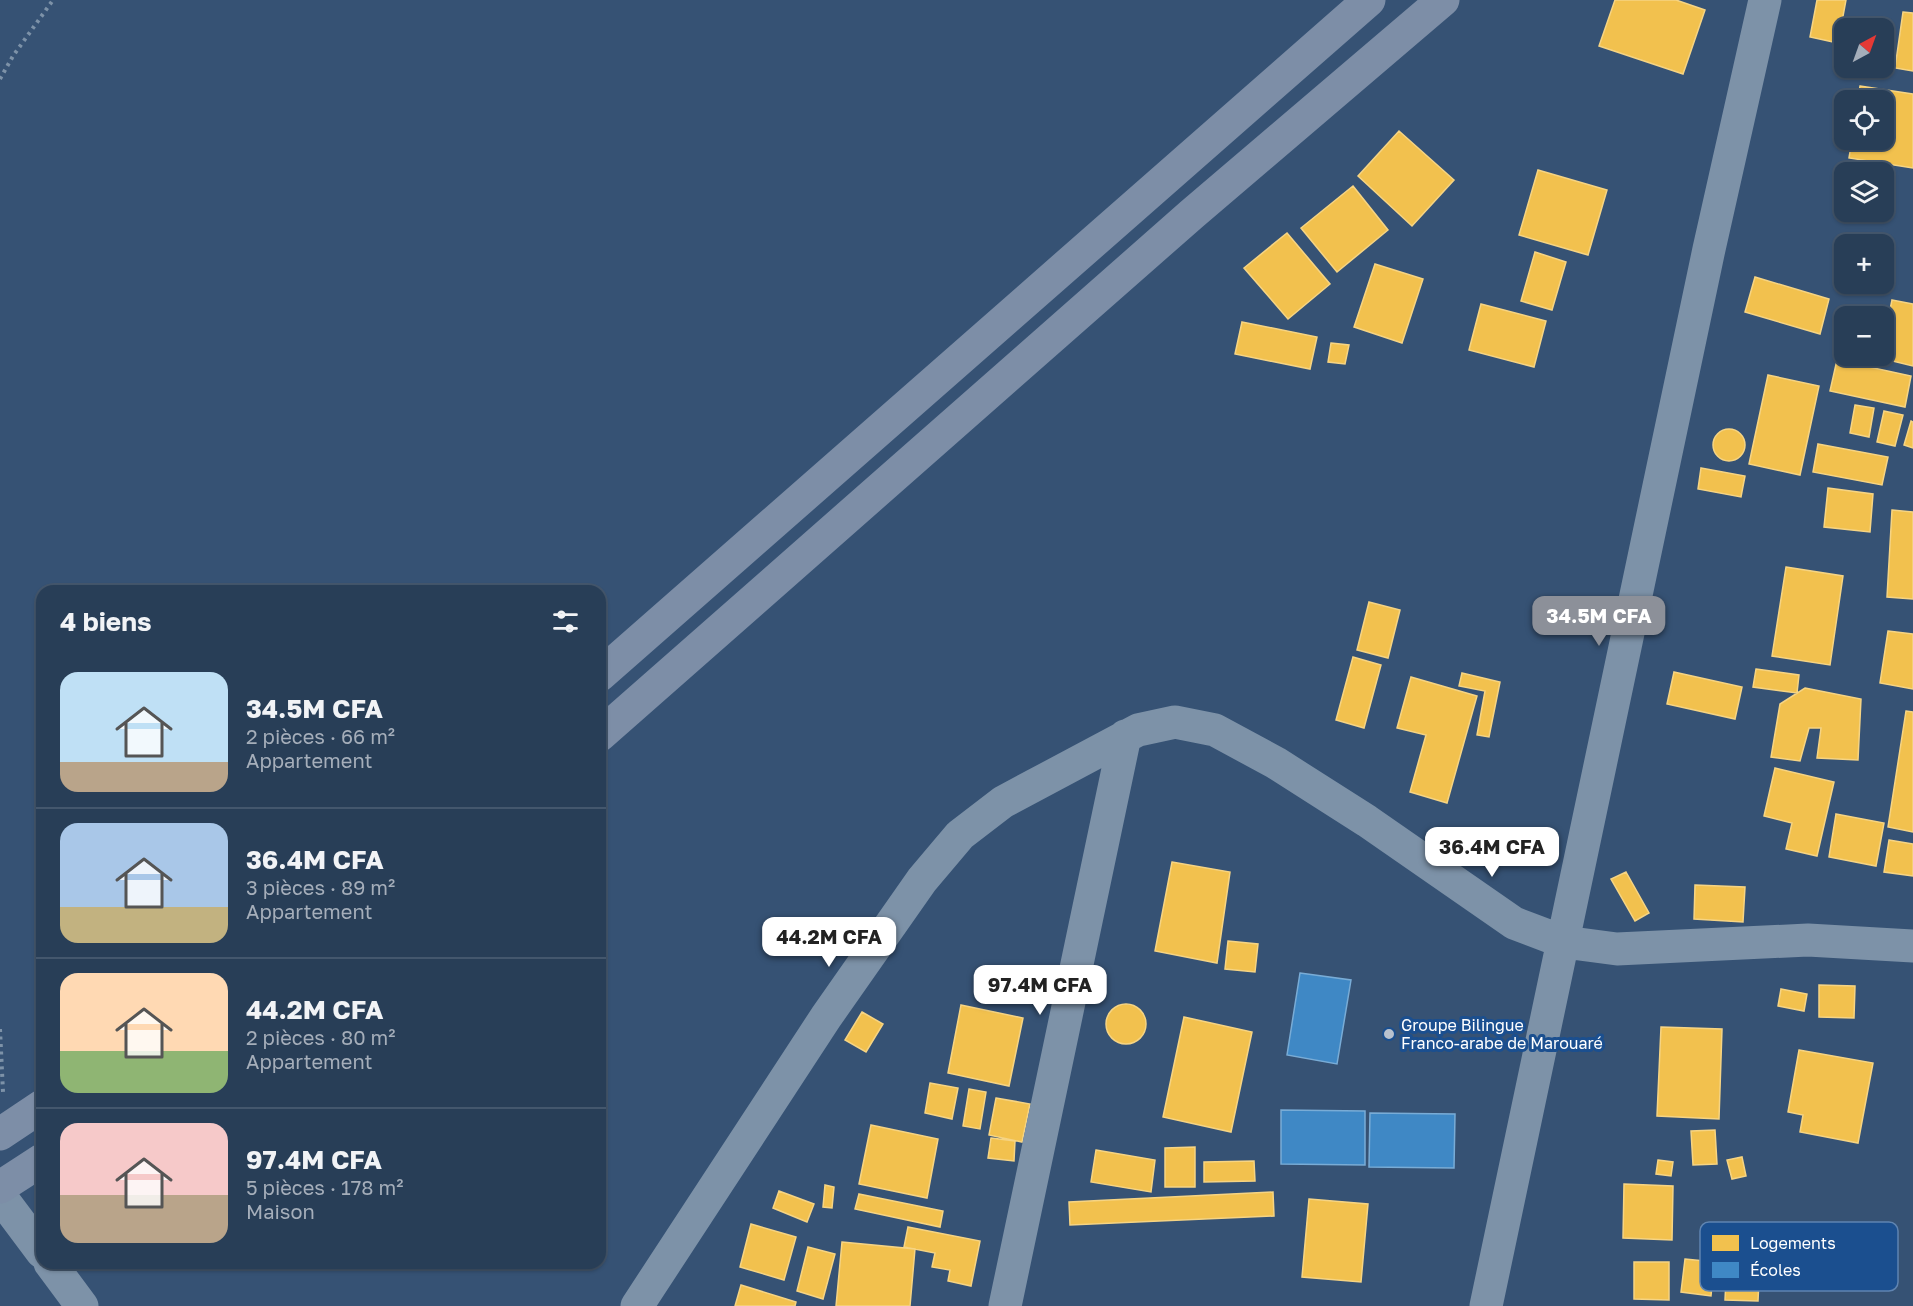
<!DOCTYPE html>
<html lang="fr">
<meta charset="utf-8">
<style>
:root{--surface:#283e57;--page:#30455d;--text:#f1f3f6;--muted:#a5aeba;--line:#44576d;--accent:#8c9099}
body{margin:0;font-family:"Golos Text",sans-serif;background:var(--page);color:var(--text);height:100vh;display:flex;flex-direction:column;font-size:22px;white-space:nowrap}
*{box-sizing:border-box;margin:0}
p{font-size:20px;color:var(--muted)}
.icon{flex:none;width:33px;height:33px;fill:none;stroke:currentColor;stroke-width:2;stroke-linecap:round;stroke-linejoin:round}
.map{position:relative;flex:1;overflow:hidden}
.panel{position:absolute;left:36px;top:585px;width:570px;height:684px;display:flex;flex-direction:column;background:var(--surface);border-radius:18px;box-shadow:0 2px 4px #0004,0 0 0 2px var(--line)}
.panel>*{flex:none}
.needle{width:39px;rotate:41deg}
.fabs{position:absolute;left:1834px;top:18px;display:grid;gap:12px}
.fabs a{display:grid;place-items:center;width:60px;height:60px;border-radius:12px;background:var(--surface);box-shadow:0 2px 4px #0004,0 0 0 2px var(--line);font-size:30px}
.price{position:absolute;translate:-50% -51px;padding:0 14px;border-radius:12px;background:#fff;color:#222;font-size:20px;line-height:39px;filter:drop-shadow(0 2px 3px #0008)}
.price::after{content:'';position:absolute;left:50%;top:36px;width:18px;height:14px;margin-left:-9px;background:inherit;clip-path:polygon(0 0,100% 0,50% 100%)}
.price.current{background:var(--accent);color:#fff}
ul{padding:0;list-style:none}
li{display:flex;align-items:center;gap:18px;height:150px;padding:0 24px}
li+li{border-top:2px solid var(--line)}
li span{display:grid;place-items:center;flex:none;width:168px;height:120px;border-radius:18px;color:#555}
li>.icon{margin-inline-start:auto}
span .icon{width:72px;height:72px;fill:#fffc;stroke-width:1}
li b{font-size:26px}
h2{display:flex;justify-content:space-between;align-items:center;height:72px;padding:0 24px;font-size:26px}
.map>svg:first-child{display:block}
.homes{fill:#f2c14e;stroke:#f6d483;stroke-width:1.5}
.schools{fill:#3f88c5;stroke:#79acd6;stroke-width:1.5}
.lines{fill:none;stroke-linecap:round;stroke-linejoin:round}
.path{stroke:#7d92a8;stroke-width:4;stroke-dasharray:3 4.5;stroke-linecap:butt}
.minor{stroke:#7d92a8;stroke-width:33}
.major{stroke:#7d8ea7;stroke-width:33}
.poi-dot{fill:#b9c2ce;stroke:#1b4f8f;stroke-width:2}
.labels{text-anchor:middle;stroke-width:6;stroke-linejoin:round;paint-order:stroke}
.poi-label{font-size:16px;fill:#fff;stroke:#1b4f8f;text-anchor:start}
.key{fill:#1b4f8f;stroke:#5f84b1;stroke-width:1.5}
.key-label{font-size:16px;fill:#fff}
</style>
<div class="map">
<svg width="1913" height="1306" viewBox="0 0 1913 1306">
<rect width="100%" height="100%" fill="#365274"/>
<!-- homes -->
<path class="homes" d="M 1615,0 L 1676,0 L 1705,10 L 1683,74 L 1599,46 Z
M 1817,0 L 1846,0 L 1838,43 L 1810,37 Z
M 1903,12 L 1913,13 L 1913,71 L 1895,68 Z
M 1860,86 L 1913,94 L 1913,168 L 1849,158 L 1852,140 L 1884,140 L 1884,100 L 1858,100 Z
M 1399,131 L 1454,180 L 1412,226 L 1358,176 Z
M 1538,170 L 1607,190 L 1588,255 L 1519,235 Z
M 1353,186 L 1388,230 L 1337,272 L 1301,228 Z
M 1287,233 L 1330,284 L 1288,319 L 1244,268 Z
M 1535,252 L 1566,262 L 1552,310 L 1521,301 Z
M 1375,264 L 1423,279 L 1402,343 L 1354,327 Z
M 1755,277 L 1829,299 L 1820,334 L 1745,312 Z
M 1892,300 L 1913,304 L 1913,366 L 1880,358 L 1880,356 L 1884,356 L 1884,339 Z
M 1481,304 L 1546,321 L 1534,367 L 1469,350 Z
M 1242,322 L 1317,337 L 1310,369 L 1235,354 Z
M 1331,343 L 1349,345 L 1345,364 L 1328,362 Z
M 1837,360 L 1911,376 L 1905,407 L 1830,391 Z
M 1768,375 L 1819,386 L 1800,475 L 1749,464 Z
M 1855,405 L 1874,408 L 1869,437 L 1850,433 Z
M 1884,411 L 1903,415 L 1895,446 L 1877,442 Z
M 1911,421 L 1913,422 L 1913,448 L 1904,445 Z
M1713 445a16 16 0 1 1 32 0a16 16 0 1 1-32 0Z
M 1818,444 L 1888,457 L 1882,485 L 1813,472 Z
M 1701,468 L 1745,476 L 1741,497 L 1698,489 Z
M 1828,488 L 1873,494 L 1870,532 L 1824,527 Z
M 1892,510 L 1913,512 L 1913,599 L 1887,597 Z
M 1786,567 L 1843,576 L 1830,665 L 1772,656 Z
M 1369,602 L 1400,610 L 1388,658 L 1357,650 Z
M 1888,631 L 1913,634 L 1913,689 L 1880,683 Z
M 1353,657 L 1381,665 L 1364,728 L 1336,720 Z
M 1756,669 L 1799,675 L 1797,693 L 1753,687 Z
M 1674,672 L 1742,687 L 1735,719 L 1667,704 Z
M 1462,673 L 1500,682 L 1489,737 L 1477,735 L 1485,691 L 1459,686 Z
M 1411,677 L 1477,696 L 1447,803 L 1410,792 L 1426,735 L 1397,728 Z
M 1805,688 L 1861,699 L 1858,760 L 1817,758 L 1821,728 L 1809,728 L 1800,761 L 1771,757 L 1780,704 Z
M 1906,711 L 1913,712 L 1913,832 L 1888,827 Z
M 1775,768 L 1834,782 L 1817,856 L 1786,849 L 1792,823 L 1764,816 Z
M 1836,814 L 1884,823 L 1876,866 L 1829,857 Z
M 1889,840 L 1913,844 L 1913,876 L 1884,872 Z
M 1172,862 L 1230,872 L 1217,963 L 1155,951 Z
M 1626,872 L 1649,913 L 1635,921 L 1611,879 Z
M 1695,885 L 1745,887 L 1743,922 L 1694,919 Z
M 1228,941 L 1258,944 L 1255,972 L 1225,969 Z
M 1819,985 L 1855,986 L 1854,1018 L 1819,1017 Z
M 1781,989 L 1807,994 L 1804,1011 L 1778,1006 Z
M1106 1024a20 20 0 1 1 40 0a20 20 0 1 1-40 0Z
M 961,1005 L 1023,1018 L 1009,1086 L 948,1073 Z
M 862,1012 L 883,1024 L 866,1052 L 845,1040 Z
M 1184,1017 L 1252,1032 L 1231,1132 L 1163,1117 Z
M 1661,1027 L 1722,1029 L 1719,1119 L 1657,1116 Z
M 1799,1050 L 1873,1063 L 1858,1143 L 1800,1132 L 1803,1115 L 1788,1112 Z
M 930,1083 L 958,1088 L 952,1119 L 925,1113 Z
M 969,1089 L 986,1092 L 980,1129 L 963,1126 Z
M 996,1098 L 1030,1104 L 1022,1142 L 989,1135 Z
M 871,1125 L 938,1139 L 927,1198 L 859,1184 Z
M 1715,1130 L 1717,1164 L 1693,1165 L 1691,1131 Z
M 991,1138 L 1015,1141 L 1014,1161 L 988,1158 Z
M 1195,1147 L 1195,1187 L 1165,1187 L 1165,1148 Z
M 1096,1150 L 1155,1160 L 1151,1192 L 1091,1182 Z
M 1742,1157 L 1746,1176 L 1732,1179 L 1727,1160 Z
M 1658,1160 L 1673,1162 L 1671,1176 L 1656,1174 Z
M 1254,1161 L 1255,1181 L 1204,1182 L 1204,1162 Z
M 1624,1184 L 1673,1186 L 1672,1240 L 1623,1238 Z
M 825,1185 L 834,1187 L 832,1208 L 823,1207 Z
M 779,1191 L 814,1204 L 807,1222 L 773,1208 Z
M 1273,1192 L 1274,1216 L 1070,1225 L 1069,1202 Z
M 859,1194 L 943,1211 L 940,1227 L 855,1209 Z
M 1309,1199 L 1368,1204 L 1361,1282 L 1302,1277 Z
M 751,1224 L 796,1237 L 784,1280 L 740,1267 Z
M 908,1227 L 980,1241 L 971,1286 L 948,1281 L 950,1270 L 932,1267 L 935,1253 L 904,1247 Z
M 842,1242 L 915,1249 L 910,1306 L 836,1306 Z
M 808,1247 L 835,1254 L 823,1299 L 797,1291 Z
M 1727,1258 L 1760,1259 L 1758,1301 L 1725,1300 Z
M 1685,1259 L 1714,1262 L 1711,1296 L 1681,1292 Z
M 1634,1262 L 1669,1262 L 1669,1300 L 1634,1299 Z
M 741,1285 L 796,1302 L 795,1306 L 735,1306 Z"/>
<!-- schools -->
<path class="schools" d="M 1300,973 L 1351,980 L 1337,1064 L 1287,1055 Z
M 1281,1110 L 1365,1111 L 1365,1165 L 1281,1164 Z
M 1370,1113 L 1455,1114 L 1454,1168 L 1369,1167 Z"/>
<g class="lines">
<!-- path -->
<path class="path" d="M 0,79 L 13,56 L 53,0
M 0,1029 L 3,1092"/>
<!-- minor -->
<path class="minor" d="M 0,1196 L 42,1252
M 50,1263 L 82,1306
M 637,1306 L 826,1017 L 922,880 L 960,835 L 1003,802 L 1138,730 L 1175,722 L 1215,730 L 1276,763 L 1367,821 L 1514,923 L 1564,942 L 1617,949 L 1808,940 L 1913,946
M 1005,1306 L 1125,736
M 1486,1306 L 1709,249 L 1765,0"/>
<!-- major -->
<path class="major" d="M 600,675 L 1369,0
M 600,735 L 1192,214 L 1443,0
M 0,1134 L 42,1106
M 0,1187 L 42,1160"/>
</g>
<!-- markers -->
<circle class="poi-dot" cx="1389" cy="1034" r="6"/>
<g class="labels">
<!-- poi labels -->
<g class="poi-label">
<text x="1401" y="1031">Groupe Bilingue<tspan x="1401" dy="18">Franco-arabe de Marouaré</tspan></text>
</g>
</g>
<!-- legend -->
<rect x="1700" y="1222" width="198" height="69" rx="9" class="key"/>
<rect x="1712" y="1235" width="27" height="16" fill="#f2c14e"/>
<rect x="1712" y="1262" width="27" height="16" fill="#3f88c5"/>
<g class="key-label">
<text x="1750" y="1249">Logements</text>
<text x="1750" y="1276">Écoles</text>
</g>
</svg>
<div class="fabs">
<a><svg class="needle" viewBox="-14 -14 28 28"><path d="M0-13l5 13h-10z" fill="#e53935"/><path d="M0 13l5-13h-10z" fill="#a5aeba"/></svg></a>
<a><svg class="icon" aria-label="locate" viewBox="0 0 24 24"><circle cx="12" cy="12" r="6"/><path d="M12 2v4M12 18v4M2 12h4M18 12h4"/></svg></a>
<a><svg class="icon" aria-label="layers" viewBox="0 0 24 24"><path d="M12 4l9 5-9 5-9-5zM3 14l9 5 9-5"/></svg></a>
<a>+</a>
<a>−</a>
</div>
<b class="price current" style="left:1599px;top:647px">34.5M CFA</b>
<b class="price" style="left:1492px;top:878px">36.4M CFA</b>
<b class="price" style="left:829px;top:968px">44.2M CFA</b>
<b class="price" style="left:1040px;top:1016px">97.4M CFA</b>
<section class="panel">
<h2>4 biens<svg class="icon" aria-label="filters" viewBox="0 0 24 24"><path d="M4 7h16M4 17h16"/><circle cx="9" cy="7" r="2"/><circle cx="15" cy="17" r="2"/></svg></h2>
<ul>
<li><span style="background:linear-gradient(#bfe0f5 75%,#b9a48a 0)"><svg class="icon" aria-label="home" viewBox="0 0 24 24"><path d="M3 11l9-7 9 7M6 9v11h12V9"/></svg></span><div><b>34.5M CFA</b><p>2 pièces · 66 m²</p><p>Appartement</p></div></li>
<li><span style="background:linear-gradient(#a9c7e8 70%,#c2b280 0)"><svg class="icon" aria-label="home" viewBox="0 0 24 24"><path d="M3 11l9-7 9 7M6 9v11h12V9"/></svg></span><div><b>36.4M CFA</b><p>3 pièces · 89 m²</p><p>Appartement</p></div></li>
<li><span style="background:linear-gradient(#ffd9b3 65%,#8fb573 0)"><svg class="icon" aria-label="home" viewBox="0 0 24 24"><path d="M3 11l9-7 9 7M6 9v11h12V9"/></svg></span><div><b>44.2M CFA</b><p>2 pièces · 80 m²</p><p>Appartement</p></div></li>
<li><span style="background:linear-gradient(#f6c9c9 60%,#b9a48a 0)"><svg class="icon" aria-label="home" viewBox="0 0 24 24"><path d="M3 11l9-7 9 7M6 9v11h12V9"/></svg></span><div><b>97.4M CFA</b><p>5 pièces · 178 m²</p><p>Maison</p></div></li>
</ul>
</section>
</div>
